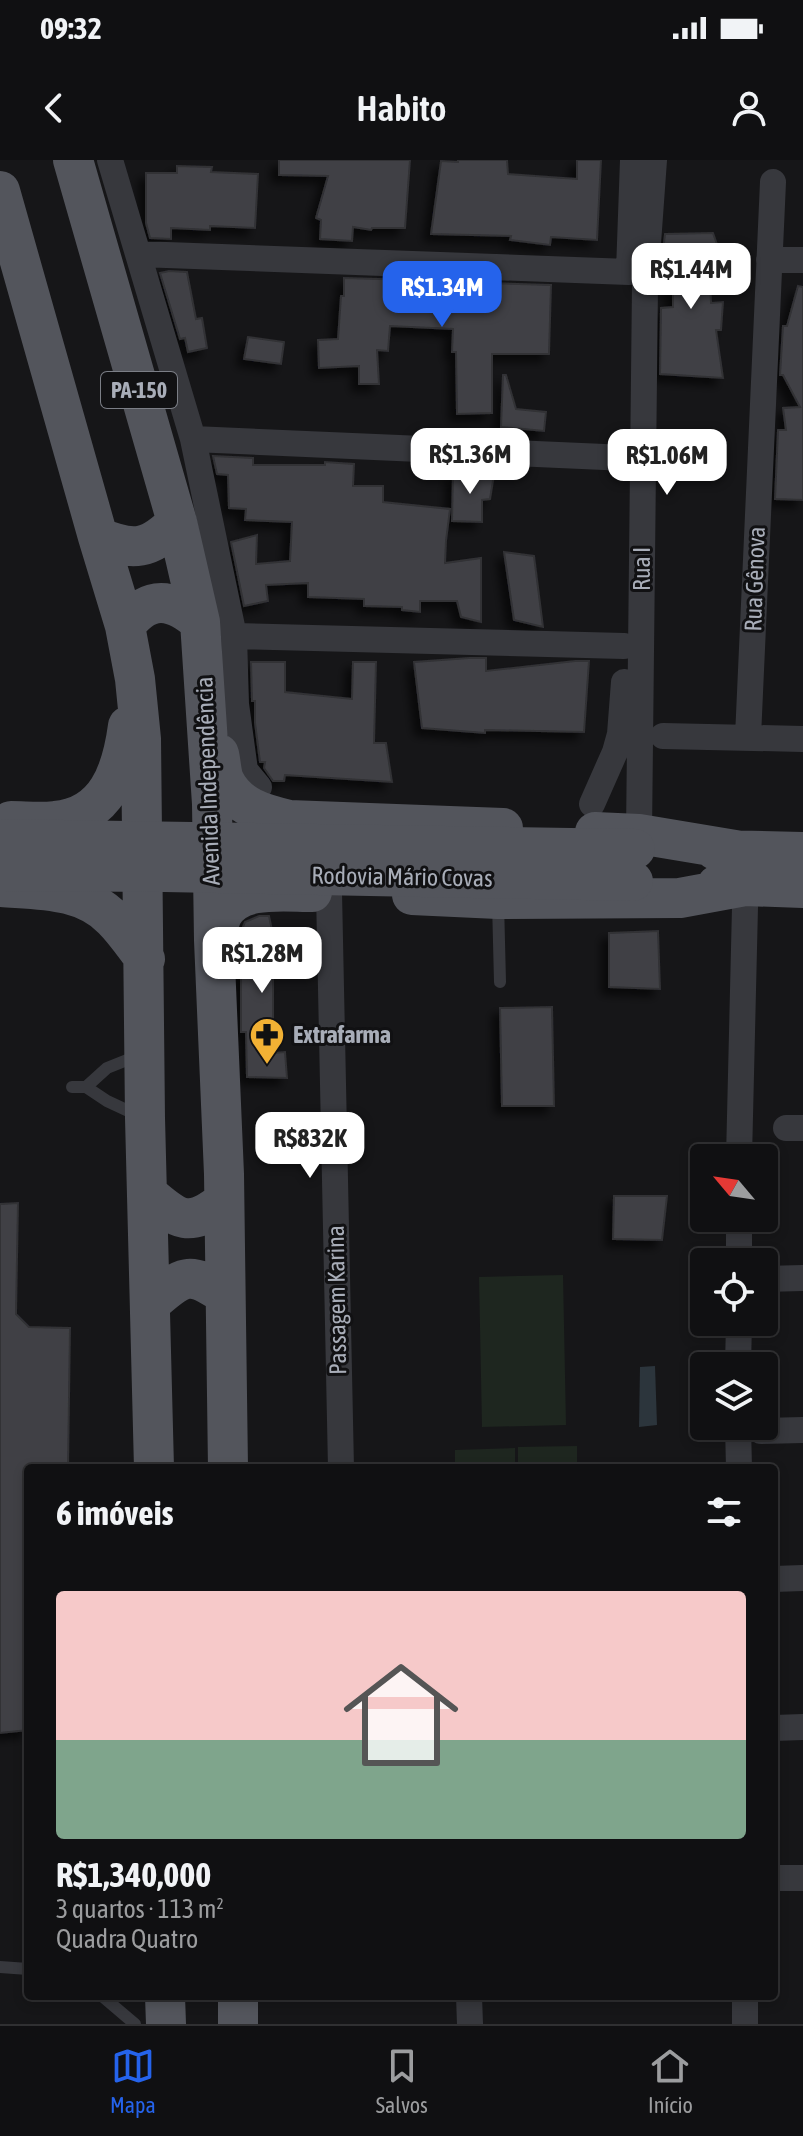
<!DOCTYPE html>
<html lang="pt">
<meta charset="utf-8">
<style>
:root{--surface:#101012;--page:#1e1e20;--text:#f1f3f6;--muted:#9c9d9f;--line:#303032;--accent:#2563eb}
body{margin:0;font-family:"Asap Condensed",sans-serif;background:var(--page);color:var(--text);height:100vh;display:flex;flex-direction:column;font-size:30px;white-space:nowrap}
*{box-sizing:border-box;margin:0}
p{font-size:26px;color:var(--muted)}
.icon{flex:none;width:44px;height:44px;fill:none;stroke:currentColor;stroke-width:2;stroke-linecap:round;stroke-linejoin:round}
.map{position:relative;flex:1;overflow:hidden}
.panel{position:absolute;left:24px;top:1304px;width:754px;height:536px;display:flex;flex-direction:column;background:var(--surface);border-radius:8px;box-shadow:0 4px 12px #0003,0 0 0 2px var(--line)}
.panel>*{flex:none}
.needle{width:52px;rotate:299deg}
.buttons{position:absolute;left:690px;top:984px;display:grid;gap:16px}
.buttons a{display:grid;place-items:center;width:88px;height:88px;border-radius:8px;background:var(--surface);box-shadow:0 4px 12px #0003,0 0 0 2px var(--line);font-size:40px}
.price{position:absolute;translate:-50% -68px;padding:0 18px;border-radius:16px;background:#fff;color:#222;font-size:26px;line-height:52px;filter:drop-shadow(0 2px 4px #0008)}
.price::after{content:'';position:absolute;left:50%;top:48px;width:24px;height:18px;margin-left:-12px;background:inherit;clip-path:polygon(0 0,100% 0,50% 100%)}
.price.current{background:var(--accent);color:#fff}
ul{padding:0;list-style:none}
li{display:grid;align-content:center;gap:16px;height:424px;padding:0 32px}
li span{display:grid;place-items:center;height:248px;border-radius:8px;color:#555}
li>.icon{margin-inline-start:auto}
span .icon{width:144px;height:144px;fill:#fffc;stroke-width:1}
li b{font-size:34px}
h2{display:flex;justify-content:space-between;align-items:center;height:96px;padding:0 32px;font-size:34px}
.status{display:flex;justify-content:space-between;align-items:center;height:56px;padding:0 40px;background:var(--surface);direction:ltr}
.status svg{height:22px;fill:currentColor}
header{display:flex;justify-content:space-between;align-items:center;height:104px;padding:0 32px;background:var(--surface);font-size:36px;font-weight:600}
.dock{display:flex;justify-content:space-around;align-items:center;height:112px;border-top:2px solid var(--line);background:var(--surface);font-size:22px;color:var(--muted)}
.dock a{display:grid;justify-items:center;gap:4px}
.dock .current{color:var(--accent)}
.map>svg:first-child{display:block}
.green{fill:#1e261f}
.water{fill:#2c353c}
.building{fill:#404145;stroke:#303034;stroke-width:2;filter:url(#shadow)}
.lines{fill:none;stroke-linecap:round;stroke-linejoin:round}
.lane{stroke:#37383d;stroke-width:12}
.street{stroke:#37383d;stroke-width:26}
.primary{stroke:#53555c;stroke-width:40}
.primary-bridge{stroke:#53555c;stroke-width:40}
.labels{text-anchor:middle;stroke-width:6;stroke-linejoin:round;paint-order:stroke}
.shield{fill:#111113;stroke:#7b7e86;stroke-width:2}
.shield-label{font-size:22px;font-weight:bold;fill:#a8adb8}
.street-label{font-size:24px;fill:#a8adb8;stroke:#111113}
.poi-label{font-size:24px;font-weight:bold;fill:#a8adb8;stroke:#111113;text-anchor:start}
</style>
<div class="status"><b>09:32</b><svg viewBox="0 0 49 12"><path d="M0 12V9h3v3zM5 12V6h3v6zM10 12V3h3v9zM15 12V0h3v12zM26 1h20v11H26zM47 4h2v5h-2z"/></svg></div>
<header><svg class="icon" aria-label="back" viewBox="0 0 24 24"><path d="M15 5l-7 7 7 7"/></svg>Habito<svg class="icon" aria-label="person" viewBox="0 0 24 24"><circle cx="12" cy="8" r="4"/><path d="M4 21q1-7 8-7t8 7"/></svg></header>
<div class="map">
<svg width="803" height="1864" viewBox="0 0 803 1864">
<defs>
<filter id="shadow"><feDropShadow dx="-7" dy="7" stdDeviation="4" flood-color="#0009"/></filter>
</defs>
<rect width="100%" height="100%" fill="#161618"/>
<!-- green -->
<path class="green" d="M 563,1115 L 566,1265 L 482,1267 L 479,1117 Z
M 577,1286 L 577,1308 L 518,1308 L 518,1287 Z
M 515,1288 L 515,1308 L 455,1308 L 455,1290 Z"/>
<!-- water -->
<path class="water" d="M 655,1206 L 657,1265 L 639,1267 L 640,1207 Z"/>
<!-- building -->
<path class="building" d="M 279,0 L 410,0 L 405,68 L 372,68 L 371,70 L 353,67 L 352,81 L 320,79 L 321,60 L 316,58 L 328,16 L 279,15 Z
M 458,0 L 507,0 L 508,14 L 577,19 L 577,0 L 601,0 L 597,80 L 551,77 L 550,85 L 510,80 L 511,76 L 431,74 L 441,1 L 458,2 Z
M 177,6 L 212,7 L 211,12 L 258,14 L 255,68 L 210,66 L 210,70 L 171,68 L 171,79 L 150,78 L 146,63 L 146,13 L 177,13 Z
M 713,73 L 719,90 L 709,90 L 711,143 L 723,142 L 721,170 L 716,170 L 723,218 L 660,214 L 661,148 L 673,147 L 673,91 L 663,91 L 665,74 Z
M 169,111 L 187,112 L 196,159 L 202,158 L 207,188 L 188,192 L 185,178 L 180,179 L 160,113 Z
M 344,118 L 414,120 L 412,140 L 456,141 L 457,122 L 551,125 L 549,194 L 492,194 L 492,253 L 457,254 L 456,192 L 452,192 L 453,169 L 390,166 L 388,191 L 377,190 L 379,224 L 359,224 L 359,206 L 319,208 L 318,180 L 338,179 L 341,136 L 344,136 Z
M 798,126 L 803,127 L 803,340 L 775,339 L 778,270 L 786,270 L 783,248 L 800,247 L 783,215 L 780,215 L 783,166 L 787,166 Z
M 248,177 L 284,182 L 281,204 L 244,199 Z
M 503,215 L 506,215 L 516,249 L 546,252 L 544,271 L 501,267 Z
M 213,296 L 253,298 L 253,305 L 325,305 L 325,302 L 354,304 L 353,326 L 383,326 L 383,342 L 450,349 L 446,381 L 445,403 L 481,398 L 481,462 L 461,457 L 457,441 L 420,441 L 420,452 L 402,450 L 402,447 L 364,446 L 364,439 L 308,437 L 308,423 L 266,425 L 268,441 L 244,446 L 231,382 L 257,375 L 256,404 L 290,401 L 292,362 L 245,360 L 246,349 L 229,348 L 228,315 L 217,314 Z
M 453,313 L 494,315 L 490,339 L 482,340 L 482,362 L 452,361 Z
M 504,392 L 534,396 L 543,467 L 514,460 Z
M 469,498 L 486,498 L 486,511 L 575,501 L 589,501 L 584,572 L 485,570 L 485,573 L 422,568 L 414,502 Z
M 251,502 L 285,502 L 285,532 L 352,539 L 353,502 L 376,502 L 374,583 L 386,583 L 392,622 L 285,615 L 284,621 L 273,621 L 264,608 L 265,602 L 260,602 L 255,563 L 255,541 L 252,541 Z
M 259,756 L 269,756 L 272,770 L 292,773 L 293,800 L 273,801 L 273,893 L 285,892 L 287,918 L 247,917 L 246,872 L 241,872 L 241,772 L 245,762 Z
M 658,771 L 660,829 L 609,827 L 609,773 Z
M 552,847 L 554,946 L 502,946 L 500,848 Z
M 614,1036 L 667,1036 L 662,1080 L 613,1079 Z
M 18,1043 L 16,1154 L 29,1167 L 70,1168 L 68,1308 L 28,1308 L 28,1470 L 26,1470 L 28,1570 L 0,1573 L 0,1044 Z"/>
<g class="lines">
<!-- lane -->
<path class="lane" d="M 498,742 L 500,822
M 72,927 L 86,927 L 107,941 L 137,955
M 86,927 L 107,908 L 137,896
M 0,1807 L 28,1809
M 102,1836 L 135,1864"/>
<!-- street -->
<path class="street" d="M 110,0 L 193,279 L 234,476 L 236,544 L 245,610 L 259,627
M 139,94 L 629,112
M 769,100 L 803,100
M 629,111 L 633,0
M 193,279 L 627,298
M 234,476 L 624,486
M 663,576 L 803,579
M 748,577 L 773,22
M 592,644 L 615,592 L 620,574 L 624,522
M 639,674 L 645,125 L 654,0
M 329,732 L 341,1308
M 786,968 L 803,968
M 739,998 L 745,747
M 739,1102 L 739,1058
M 764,1119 L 803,1118
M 738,1206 L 739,1162
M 738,1266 L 739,1308
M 761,1271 L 803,1270
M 774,1419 L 803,1418
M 774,1568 L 803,1567
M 774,1718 L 803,1718
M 469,1836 L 470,1864
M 745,1836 L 745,1864"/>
<!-- primary -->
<path class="primary" d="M 73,0 L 177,362 L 200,462 L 212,644 L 214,780 L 224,1014 L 228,1308
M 0,31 L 98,377 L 125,466 L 135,519 L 141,579 L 145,958 L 154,1308
M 98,377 C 134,392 149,390 177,362
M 125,466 C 149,434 172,438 200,462
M 219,594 C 221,602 221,612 224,620 C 237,647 263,654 289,660 L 503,668
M 11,661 C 25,661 40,663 55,661 C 107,657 122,611 128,566
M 595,672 L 639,674 L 741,691
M 715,690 L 803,692
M 717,725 L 803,728
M 0,727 C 40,730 83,728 113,759 C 125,771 135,786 145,799
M 412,735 L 498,739 L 680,738 L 745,726
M 214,780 C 217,772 219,763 222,755 C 238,725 284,732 312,732
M 149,1035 C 179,1061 189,1068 223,1042
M 151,1143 C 183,1115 189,1110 225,1135
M 165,1836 L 166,1864
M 238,1836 L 238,1864"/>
<!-- primary-bridge -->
<path class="primary-bridge" d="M 0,679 L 635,689
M 0,711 L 164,712 L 633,721"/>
</g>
<!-- icons -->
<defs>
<symbol id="pharmacy-pin" viewBox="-11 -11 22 30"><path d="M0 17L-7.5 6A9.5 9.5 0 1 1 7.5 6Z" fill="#f2b134" stroke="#111113"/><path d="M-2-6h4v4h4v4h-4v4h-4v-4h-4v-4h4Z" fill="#111"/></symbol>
</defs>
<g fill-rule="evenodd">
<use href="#pharmacy-pin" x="247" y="855" width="40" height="54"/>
</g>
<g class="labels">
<!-- shield labels -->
<rect class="shield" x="101" y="212" width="76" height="36" rx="6"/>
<g class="shield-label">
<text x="139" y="238">PA-150</text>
</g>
<!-- street labels -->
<g class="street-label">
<text transform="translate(642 409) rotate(-90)" y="8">Rua I</text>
<text transform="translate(755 419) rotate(-88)" y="8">Rua Gênova</text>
<text transform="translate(208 621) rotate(-92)" y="8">Avenida Independência</text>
<text transform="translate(402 717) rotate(1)" y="8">Rodovia Mário Covas</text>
<text transform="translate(337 1140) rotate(-91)" y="8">Passagem Karina</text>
</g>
<!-- poi labels -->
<g class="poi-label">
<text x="293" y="883">Extrafarma</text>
</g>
</g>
</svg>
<div class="buttons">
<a><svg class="needle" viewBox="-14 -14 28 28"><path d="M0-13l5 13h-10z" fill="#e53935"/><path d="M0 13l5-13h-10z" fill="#9c9d9f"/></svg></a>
<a><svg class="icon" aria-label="locate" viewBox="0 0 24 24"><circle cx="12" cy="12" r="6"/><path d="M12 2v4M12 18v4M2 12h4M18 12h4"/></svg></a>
<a><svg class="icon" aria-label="layers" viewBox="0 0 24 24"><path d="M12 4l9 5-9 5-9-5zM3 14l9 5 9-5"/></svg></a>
</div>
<b class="price" style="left:691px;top:151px">R$1.44M</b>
<b class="price current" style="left:442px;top:169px">R$1.34M</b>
<b class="price" style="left:470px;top:336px">R$1.36M</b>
<b class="price" style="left:667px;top:337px">R$1.06M</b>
<b class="price" style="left:262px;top:835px">R$1.28M</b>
<b class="price" style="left:310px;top:1020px">R$832K</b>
<section class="panel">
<h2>6 imóveis<svg class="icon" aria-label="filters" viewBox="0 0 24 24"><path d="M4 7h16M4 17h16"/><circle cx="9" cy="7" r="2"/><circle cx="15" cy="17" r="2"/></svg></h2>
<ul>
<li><span style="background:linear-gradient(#f6c9c9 60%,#7fa58c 0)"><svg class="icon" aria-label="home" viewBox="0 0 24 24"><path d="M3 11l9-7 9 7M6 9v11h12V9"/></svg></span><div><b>R$1,340,000</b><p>3 quartos · 113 m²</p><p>Quadra Quatro</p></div></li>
</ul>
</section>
</div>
<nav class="dock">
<a class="current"><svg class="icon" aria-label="map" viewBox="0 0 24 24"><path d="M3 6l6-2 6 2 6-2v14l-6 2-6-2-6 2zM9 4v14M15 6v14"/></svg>Mapa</a>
<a><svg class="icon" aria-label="saved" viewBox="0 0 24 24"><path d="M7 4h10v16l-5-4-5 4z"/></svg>Salvos</a>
<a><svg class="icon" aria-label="home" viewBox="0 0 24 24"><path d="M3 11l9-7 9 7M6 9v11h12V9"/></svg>Início</a>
</nav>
